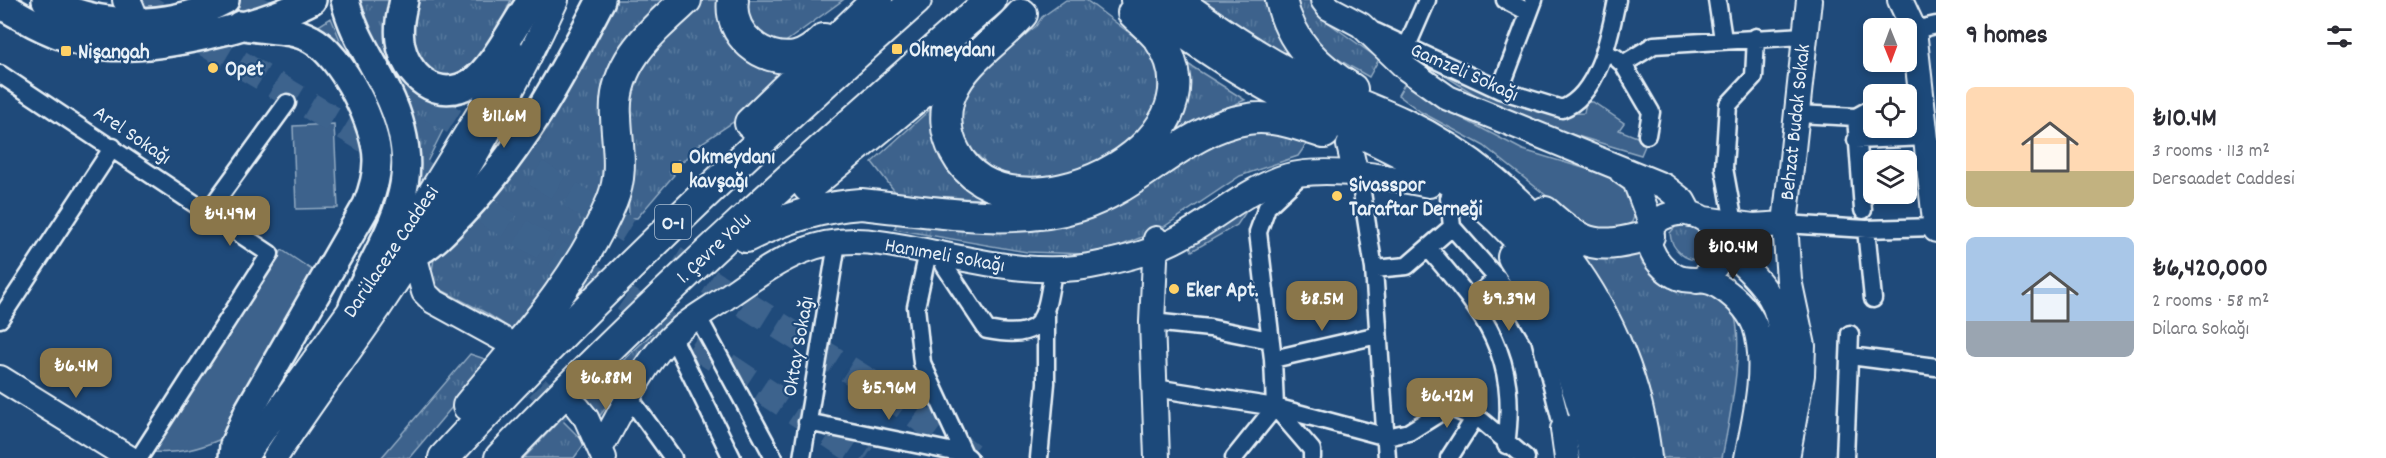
<!DOCTYPE html>
<meta charset="utf-8">
<style>
:root{--surface:#fff;--page:#f7f7f7;--text:#2b2b33;--muted:#7c7c81;--accent:#8a764a}
body{margin:0;font-family:Dekko,sans-serif;background:var(--page);color:var(--text);height:100vh;display:flex;flex-direction:column;font-size:22px;white-space:nowrap}
*{box-sizing:border-box;margin:0}
p{font-size:20px;color:var(--muted)}
.icon{flex:none;width:33px;height:33px;fill:none;stroke:currentColor;stroke-width:2;stroke-linecap:round;stroke-linejoin:round}
.map{position:relative;flex:1;overflow:hidden}
.drawer{display:flex;flex-direction:column;background:var(--surface);width:450px}
.drawer>*{flex:none}
.needle{width:39px;rotate:179deg}
.buttons{position:absolute;left:1863px;top:18px;display:grid;gap:12px}
.buttons a{display:grid;place-items:center;width:54px;height:54px;border-radius:9px;background:var(--surface);box-shadow:0 3px 9px #0003;font-size:30px}
.price{position:absolute;translate:-50% -51px;padding:0 14px;border-radius:12px;background:var(--accent);color:#fff;font-size:20px;line-height:39px;filter:drop-shadow(0 2px 3px #0008)}
.price::after{content:'';position:absolute;left:50%;top:36px;width:18px;height:14px;margin-left:-9px;background:inherit;clip-path:polygon(0 0,100% 0,50% 100%)}
.price.active{background:#222;color:#fff}
ul{padding:0;list-style:none}
li{display:flex;align-items:center;gap:18px;height:150px;padding:0 30px}
li span{display:grid;place-items:center;flex:none;width:168px;height:120px;border-radius:9px;color:#555}
li>.icon{margin-inline-start:auto}
span .icon{width:72px;height:72px;fill:#fffc;stroke-width:1}
li b{font-size:26px}
h2{display:flex;justify-content:space-between;align-items:center;height:72px;padding:0 30px;font-size:26px}
main{display:flex;flex:1;min-height:0}
.map>svg:first-child{display:block}
.grass{fill:url(#grass-tufts);stroke:#92aac2;stroke-width:1.5}
.green{fill:#3c628c;stroke:#92aac2;stroke-width:1.5}
.lines{fill:none;stroke-linecap:round;stroke-linejoin:round}
.secondary-tunnel{stroke:#3d638d;stroke-width:24;stroke-dasharray:24 12;stroke-linecap:butt}
.primary-tunnel{stroke:#3d638d;stroke-width:27;stroke-dasharray:27 14;stroke-linecap:butt}
.street-casing{stroke:#e8f1f8;stroke-width:21}
.secondary-casing{stroke:#e8f1f8;stroke-width:28}
.primary-casing{stroke:#e8f1f8;stroke-width:32}
.highway-casing{stroke:#e8f1f8;stroke-width:34}
.street{stroke:#1f4a7a;stroke-width:16}
.secondary{stroke:#1f4a7a;stroke-width:24}
.primary{stroke:#1f4a7a;stroke-width:27}
.highway{stroke:#1f4a7a;stroke-width:30}
.poi-dot{fill:#ffd166;stroke:#1f4a7a;stroke-width:2}
.labels{text-anchor:middle;stroke-width:4.5;stroke-linejoin:round;paint-order:stroke}
.shield{fill:#1f4a7a;stroke:#acbfd2;stroke-width:1.5}
.shield-label{font-size:20px;font-weight:bold;fill:#e8f1f8}
.poi-label{font-size:21px;font-weight:bold;fill:#e8f1f8;stroke:#1f4a7a;text-anchor:start}
.street-label{font-size:21px;fill:#e8f1f8;stroke:#1f4a7a}
</style>
<main>
<div class="map">
<svg width="1936" height="458" viewBox="0 0 1936 458">
<defs>
<pattern id="grass-tufts" width="24" height="20" patternUnits="userSpaceOnUse" patternTransform="scale(1.5)"><rect width="24" height="20" fill="#3c628c"/><path d="M3 7l-1-3M5 7V3M7 7l1-3M15 17l-1-3M17 17v-4M19 17l1-3" fill="none" stroke="#58799d"/></pattern>
</defs>
<rect width="100%" height="100%" fill="#1f4a7a"/>
<filter id="ink" filterUnits="userSpaceOnUse"><feTurbulence type="fractalNoise" baseFrequency=".0167" numOctaves="2"/><feDisplacementMap in="SourceGraphic" scale="12" xChannelSelector="R" yChannelSelector="G"/><feConvolveMatrix kernelMatrix="1 2 1 2 8 2 1 2 1" color-interpolation-filters="sRGB"/></filter>
<g filter="url(#ink)">
<!-- grass -->
<path class="grass" d="M 358,0 L 396,0 L 391,18 L 439,100 L 457,102 L 419,178 L 417,145 L 368,32 Z
M 414,0 L 511,0 C 501,22 484,71 458,78 C 450,80 438,77 429,76 L 407,51 Z
M 613,0 L 670,0 L 627,43 L 610,153 L 595,215 L 517,333 L 486,313 L 430,284 L 435,252 Z
M 702,0 L 723,0 L 795,67 L 744,115 L 700,144 L 681,163 L 678,160 L 670,169 L 674,175 L 637,218 L 629,218 C 629,179 619,110 635,76 C 644,57 686,14 702,0 Z
M 739,0 L 843,0 L 780,46 L 755,35 Z
M 1066,0 L 1086,0 L 1144,44 L 1157,66 L 1159,101 L 1141,134 L 1091,169 L 1007,184 L 959,137 L 964,90 L 979,73 L 1036,26 L 1042,17 Z
M 1198,0 L 1266,0 L 1274,29 L 1293,60 Z
M 1292,0 L 1311,0 L 1326,21 L 1379,59 L 1369,77 C 1333,56 1304,44 1292,0 Z
M 331,18 C 337,32 342,46 349,60 C 375,111 407,148 383,210 C 377,223 365,236 357,248 L 387,162 L 312,30 Z
M 1183,61 L 1245,100 L 1197,121 L 1178,135 L 1184,104 Z
M 936,104 L 963,182 L 988,200 L 896,193 L 872,162 Z
M 1252,127 L 1310,139 L 1298,156 L 1240,176 L 1159,230 L 1120,246 L 1086,254 L 1027,252 L 894,229 L 899,219 L 967,224 L 1198,149 Z
M 1677,225 C 1690,224 1699,229 1707,240 L 1705,257 C 1688,266 1671,249 1670,233 Z
M 1633,240 C 1654,253 1720,290 1731,308 C 1748,334 1728,427 1722,458 L 1658,458 L 1568,242 Z
M 673,314 L 599,417 L 583,398 Z
M 470,354 L 491,361 L 409,458 L 381,458 Z
M 561,419 L 585,443 L 574,458 L 524,458 Z"/>
<!-- green -->
<path class="green" d="M 1436,70 L 1541,109 L 1557,114 L 1584,113 L 1586,102 L 1593,102 L 1624,123 L 1619,130 L 1647,141 L 1641,155 L 1534,123 L 1491,105 Z
M 1405,83 L 1454,114 L 1523,150 L 1627,181 L 1635,214 L 1632,222 C 1615,234 1599,230 1582,224 L 1484,146 L 1421,112 L 1398,95 Z
M 334,124 L 338,208 L 296,209 L 293,126 Z
M 1256,197 L 1237,225 L 1192,251 L 1189,244 Z
M 282,250 L 318,274 L 221,439 C 198,449 179,454 153,452 Z"/>
<g class="lines">
<!-- secondary-tunnel -->
<path class="secondary-tunnel" d="M 512,362 L 568,417"/>
<!-- primary-tunnel -->
<path class="primary-tunnel" d="M 134,0 L 568,261 L 866,458
M 241,0 L 288,26
M 324,47 L 439,112 L 888,394 L 974,458"/>
<defs>
<path id="street" d="M 1505,0 L 1528,12
M 1717,0 L 1723,39
M 1914,30 L 1936,25
M 1376,32 L 1500,90 L 1562,109 C 1599,95 1610,34 1617,0
M 1407,46 L 1427,0
M 1615,57 L 1623,64 L 1651,112 L 1647,135
M 1623,64 L 1654,45 L 1803,36
M 0,74 L 270,254 L 139,458
M 1500,90 L 1534,0
M 1798,114 L 1856,117
M 1856,117 L 1863,210
M 1856,117 L 1874,107
M 1856,140 L 1927,137
M 1356,175 L 1361,186 L 1374,269 L 1387,458
M 1300,176 L 1267,207 L 1258,232 L 1273,359 L 1275,407 L 1312,450 L 1312,458
M 1449,198 L 1452,227 L 1518,302 L 1540,338 L 1563,429
M 208,212 L 287,103
M 1734,223 L 1724,168 L 1728,105 L 1754,77 L 1756,37
M 1785,224 L 1866,229 L 1935,227
M 1866,229 L 1873,299
M 1428,248 C 1484,314 1519,353 1506,445
M 928,252 L 916,307 L 922,363 L 964,454 L 969,458
M 945,256 L 944,265 L 987,330 C 1044,341 1045,320 1053,271
M 1374,269 L 1407,266 L 1452,227
M 1472,299 L 1498,278
M 698,317 L 774,458
M 0,319 L 113,147
M 1152,322 L 1210,328 L 1270,340
M 672,336 L 732,458
M 1850,356 L 1936,367
M 1273,359 L 1378,335
M 1155,388 L 1275,407 L 1387,437 L 1409,432 L 1449,407 L 1482,421 L 1526,458
M 629,397 L 673,458
M 807,422 L 964,454
M 802,458 L 837,243
M 1039,458 L 1046,383 L 1046,314
M 1234,458 L 1275,407
M 1449,458 L 1474,419
M 1845,458 L 1850,334"/>
<path id="secondary" d="M 125,0 L 131,6 L 138,23
M 1323,0 L 1329,8 L 1361,25 L 1407,69 L 1448,98 L 1664,186 L 1683,201 L 1690,214
M 1900,0 L 1914,30 L 1936,230
M 1349,145 L 1356,175
M 1622,172 L 1635,181 L 1652,226
M 1704,219 L 1753,226 L 1785,224
M 1156,239 L 1152,322 L 1157,458
M 1723,246 C 1739,262 1758,277 1770,297 C 1793,337 1777,416 1766,458
M 414,254 L 424,292 L 433,301 L 508,342
M 1697,281 C 1751,254 1705,195 1662,218 C 1635,233 1655,266 1675,276 C 1687,283 1703,277 1715,284 C 1731,293 1748,308 1755,326 C 1768,366 1755,418 1747,458
M 0,378 L 129,458
M 578,408 L 586,418 L 604,458
M 600,449 C 621,413 639,371 668,340 C 684,323 706,311 725,298 C 777,262 813,233 880,243 C 953,253 1027,281 1100,264 C 1128,258 1156,251 1181,237 C 1214,219 1243,193 1279,179 C 1316,164 1390,177 1429,185
M 244,458 L 406,232 L 479,113 L 511,49
M 275,458 C 308,406 345,358 379,308 C 445,209 507,109 556,0
M 1567,458 L 1563,429 L 1589,425
M 1787,458 L 1802,375 L 1803,346 L 1789,280 L 1785,224 L 1809,0"/>
<path id="primary" d="M 46,0 C 101,29 170,30 225,0
M 345,0 C 353,34 372,60 387,91 C 431,182 389,225 353,306
M 404,0 C 401,14 398,26 400,41 C 405,76 438,104 472,82 C 492,70 516,22 531,1
M 0,4 C 28,21 58,38 91,44 C 147,55 262,26 312,0
M 414,254 C 434,244 446,229 462,213 C 522,150 561,77 601,0
M 233,458 L 234,445 L 249,410 L 367,205 C 373,190 377,177 377,161 C 378,127 342,55 311,39 C 289,27 264,31 240,25"/>
<path id="highway" d="M 733,0 C 728,35 763,63 796,57 C 807,54 816,47 824,39
M 1136,0 C 1184,32 1230,66 1281,93 C 1338,124 1399,147 1454,183 C 1536,236 1618,358 1616,458
M 1175,0 C 1211,25 1247,51 1286,72 C 1323,92 1363,105 1402,123 C 1532,185 1631,314 1646,458
M 1281,0 C 1290,42 1317,67 1352,89
M 1022,14 C 1000,40 965,60 952,91 C 943,110 945,134 955,152 C 1007,253 1235,147 1159,39 C 1152,30 1142,22 1133,13
M 750,123 L 877,0
M 808,187 L 963,59
M 1545,212 C 1584,248 1599,249 1649,236
M 746,237 C 784,218 820,207 861,204 C 931,211 1011,227 1079,206 C 1140,187 1185,128 1248,119 C 1274,115 1300,125 1324,133
M 1513,257 C 1553,319 1582,386 1595,458
M 468,406 C 522,341 579,280 612,201 C 624,171 617,147 616,116 C 612,64 651,32 686,0
M 444,458 C 593,296 752,146 916,0
M 500,458 C 655,296 822,147 991,0"/>
</defs>
<!-- street casing -->
<use href="#street" class="street-casing"/>
<!-- secondary casing -->
<use href="#secondary" class="secondary-casing"/>
<!-- primary casing -->
<use href="#primary" class="primary-casing"/>
<!-- highway casing -->
<use href="#highway" class="highway-casing"/>
<!-- street -->
<use href="#street" class="street"/>
<!-- secondary -->
<use href="#secondary" class="secondary"/>
<!-- primary -->
<use href="#primary" class="primary"/>
<!-- highway -->
<use href="#highway" class="highway"/>
</g>
</g>
<!-- markers -->
<g class="poi-dot">
<rect x="891" y="43" width="12" height="12" rx="3"/>
<rect x="60" y="45" width="12" height="12" rx="3"/>
<circle cx="213" cy="68" r="6"/>
<rect x="671" y="162" width="12" height="12" rx="3"/>
<circle cx="1337" cy="196" r="6"/>
<circle cx="1174" cy="289" r="6"/>
</g>
<g class="labels">
<!-- shield labels -->
<rect class="shield" x="655" y="205" width="36" height="34" rx="4.5"/>
<g class="shield-label">
<text x="673" y="229">O-1</text>
</g>
<!-- poi labels -->
<g class="poi-label">
<text x="909" y="56">Okmeydanı</text>
<text x="78" y="58">Nişangah</text>
<text x="225" y="75">Opet</text>
<text x="689" y="163">Okmeydanı<tspan x="689" dy="24">kavşağı</tspan></text>
<text x="1349" y="191">Sivasspor<tspan x="1349" dy="24">Taraftar Derneği</tspan></text>
<text x="1186" y="296">Eker Apt.</text>
</g>
<!-- street labels -->
<g class="street-label">
<text transform="translate(1465 71) rotate(24)" y="7">Gamzeli Sokağı</text>
<text transform="translate(1794 122) rotate(-84)" y="7">Behzat Budak Sokak</text>
<text transform="translate(133 134) rotate(34)" y="7">Arel Sokağı</text>
<text transform="translate(713 247) rotate(-43)" y="7">1. Çevre Yolu</text>
<text transform="translate(390 251) rotate(-56)" y="7">Darülaceze Caddesi</text>
<text transform="translate(945 254) rotate(10)" y="7">Hanımeli Sokağı</text>
<text transform="translate(797 346) rotate(-80)" y="7">Oktay Sokağı</text>
</g>
</g>
</svg>
<div class="buttons">
<a><svg class="needle" viewBox="-14 -14 28 28"><path d="M0-13l5 13h-10z" fill="#e53935"/><path d="M0 13l5-13h-10z" fill="#7c7c81"/></svg></a>
<a><svg class="icon" aria-label="locate" viewBox="0 0 24 24"><circle cx="12" cy="12" r="6"/><path d="M12 2v4M12 18v4M2 12h4M18 12h4"/></svg></a>
<a><svg class="icon" aria-label="layers" viewBox="0 0 24 24"><path d="M12 4l9 5-9 5-9-5zM3 14l9 5 9-5"/></svg></a>
</div>
<b class="price" style="left:504px;top:149px">₺11.6M</b>
<b class="price" style="left:230px;top:247px">₺4.49M</b>
<b class="price active" style="left:1733px;top:280px">₺10.4M</b>
<b class="price" style="left:1322px;top:332px">₺8.5M</b>
<b class="price" style="left:1509px;top:332px">₺9.39M</b>
<b class="price" style="left:76px;top:399px">₺6.4M</b>
<b class="price" style="left:606px;top:411px">₺6.88M</b>
<b class="price" style="left:889px;top:421px">₺5.96M</b>
<b class="price" style="left:1447px;top:429px">₺6.42M</b>
</div>
<section class="drawer">
<h2>9 homes<svg class="icon" aria-label="filters" viewBox="0 0 24 24"><path d="M4 7h16M4 17h16"/><circle cx="9" cy="7" r="2"/><circle cx="15" cy="17" r="2"/></svg></h2>
<ul>
<li><span style="background:linear-gradient(#ffd9b3 70%,#c2b280 0)"><svg class="icon" aria-label="home" viewBox="0 0 24 24"><path d="M3 11l9-7 9 7M6 9v11h12V9"/></svg></span><div><b>₺10.4M</b><p>3 rooms · 113 m²</p><p>Dersaadet Caddesi</p></div></li>
<li><span style="background:linear-gradient(#a9c7e8 70%,#9aa5b1 0)"><svg class="icon" aria-label="home" viewBox="0 0 24 24"><path d="M3 11l9-7 9 7M6 9v11h12V9"/></svg></span><div><b>₺6,420,000</b><p>2 rooms · 58 m²</p><p>Dilara Sokağı</p></div></li>
</ul>
</section>
</main>
